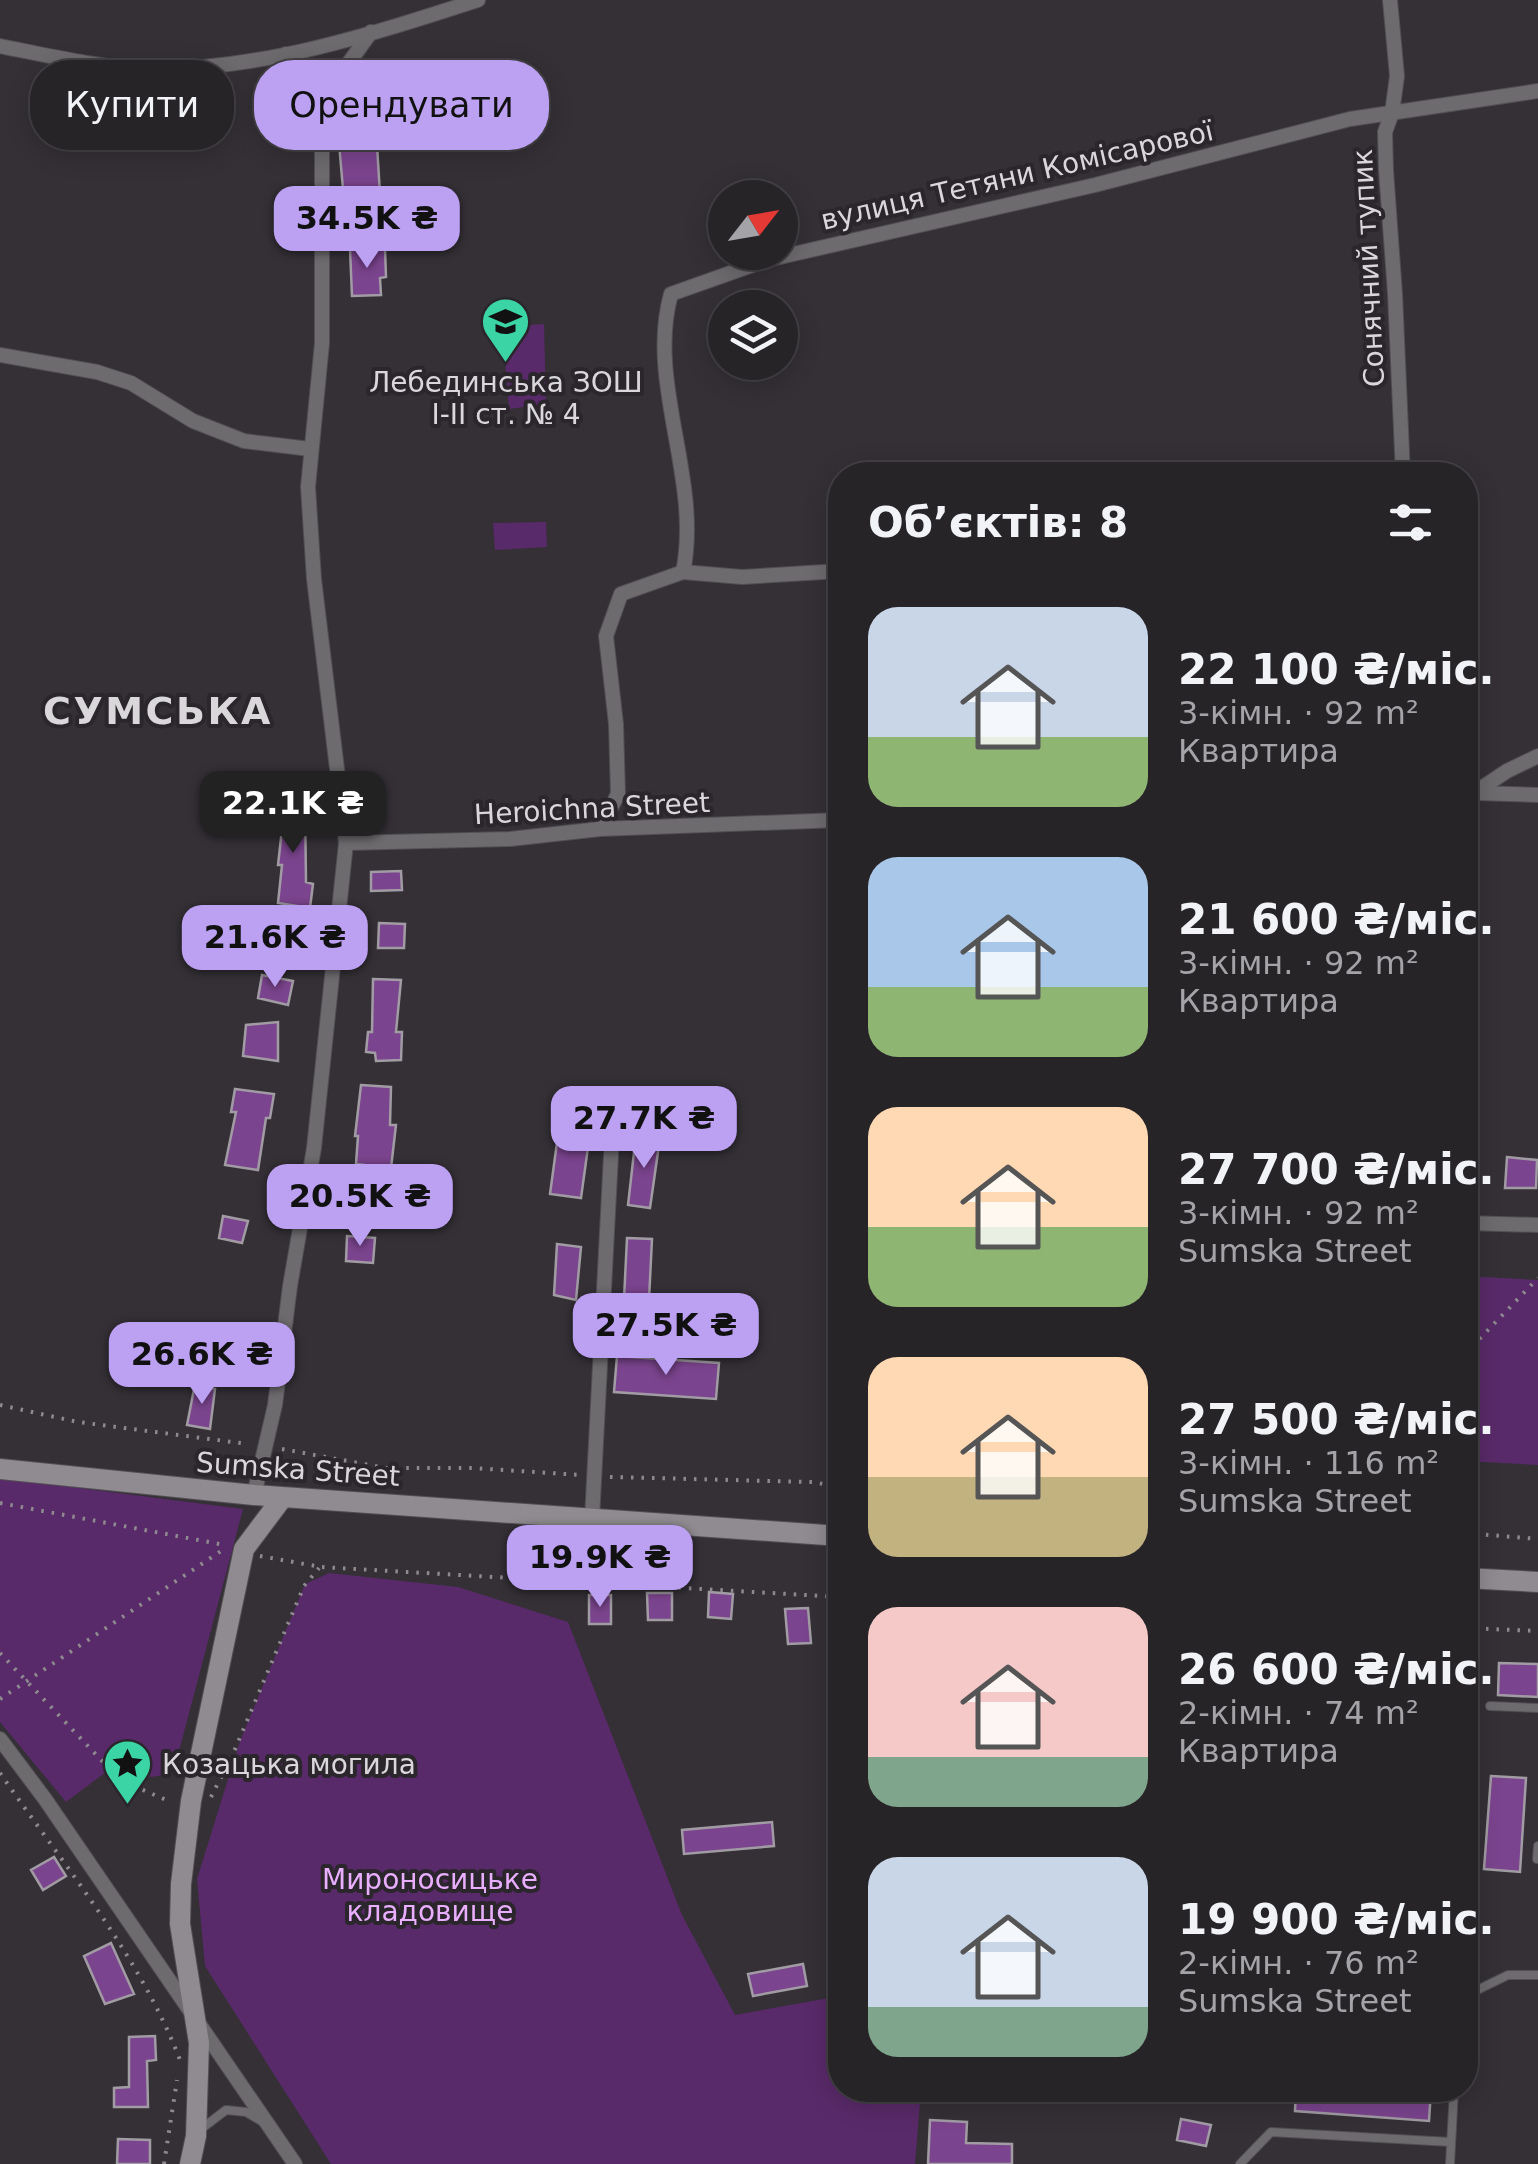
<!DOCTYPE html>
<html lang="uk">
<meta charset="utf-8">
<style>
:root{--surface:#272428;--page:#2f2c30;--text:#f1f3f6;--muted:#a4a4a8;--line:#434145;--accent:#bca0f2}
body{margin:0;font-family:"DejaVu Sans",sans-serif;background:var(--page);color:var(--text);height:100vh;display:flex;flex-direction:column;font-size:38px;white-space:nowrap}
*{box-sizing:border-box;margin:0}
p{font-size:32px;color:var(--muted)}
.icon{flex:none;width:55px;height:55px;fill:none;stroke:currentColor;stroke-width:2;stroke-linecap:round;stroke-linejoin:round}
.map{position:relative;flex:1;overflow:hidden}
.sheet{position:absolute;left:828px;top:462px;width:650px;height:1640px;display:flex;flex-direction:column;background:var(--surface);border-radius:40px;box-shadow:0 5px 25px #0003,0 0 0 2px var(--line)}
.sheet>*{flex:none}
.hud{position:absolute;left:30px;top:60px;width:648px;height:90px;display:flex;gap:20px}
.needle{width:65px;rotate:59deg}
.buttons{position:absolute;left:708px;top:180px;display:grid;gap:20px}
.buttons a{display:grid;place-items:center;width:90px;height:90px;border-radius:50%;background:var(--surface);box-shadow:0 5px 25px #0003,0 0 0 2px var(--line);font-size:50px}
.price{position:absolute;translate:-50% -85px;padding:0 22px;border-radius:20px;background:var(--accent);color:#111;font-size:32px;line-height:65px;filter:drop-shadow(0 2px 5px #0008)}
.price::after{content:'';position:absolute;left:50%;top:60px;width:30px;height:22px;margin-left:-15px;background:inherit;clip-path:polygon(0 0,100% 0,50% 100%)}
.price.selected{background:#222;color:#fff}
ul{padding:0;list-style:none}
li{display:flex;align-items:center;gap:30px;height:250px;padding:0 40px}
li span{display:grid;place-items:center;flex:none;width:280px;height:200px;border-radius:30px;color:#555}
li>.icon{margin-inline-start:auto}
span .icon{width:120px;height:120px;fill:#fffc;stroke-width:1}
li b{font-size:42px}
h2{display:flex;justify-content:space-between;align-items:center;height:120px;padding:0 40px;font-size:42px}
.pill{padding:0 35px;border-radius:40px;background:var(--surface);box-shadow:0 5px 25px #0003,0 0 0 2px var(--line);font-size:35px;line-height:90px}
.pill.selected{background:var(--accent);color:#111}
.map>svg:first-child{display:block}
.green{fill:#592a69}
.building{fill:#7b448e;stroke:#a19ba3;stroke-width:2.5}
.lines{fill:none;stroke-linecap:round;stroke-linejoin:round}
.lane-casing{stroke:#524e54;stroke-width:10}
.street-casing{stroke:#524e54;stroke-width:16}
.secondary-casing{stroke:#524e54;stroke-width:22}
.path{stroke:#8e8a8f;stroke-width:4;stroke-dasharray:2.5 8;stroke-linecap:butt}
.lane{stroke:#6e6b6f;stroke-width:8}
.street{stroke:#6e6b6f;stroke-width:14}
.secondary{stroke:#8f8b90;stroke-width:20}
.labels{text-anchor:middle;stroke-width:8;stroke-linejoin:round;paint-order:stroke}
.street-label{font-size:28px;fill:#dad7db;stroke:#2a262c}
.poi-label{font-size:28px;fill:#dad7db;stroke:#2a262c}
.park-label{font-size:28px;fill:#eaaefe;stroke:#2a262c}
.district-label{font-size:38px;font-weight:bold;letter-spacing:2.5px;fill:#dad7db;stroke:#2a262c}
</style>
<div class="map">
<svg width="1538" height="2164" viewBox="0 0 1538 2164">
<rect width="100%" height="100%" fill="#343036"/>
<!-- green -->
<path class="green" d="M 544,324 L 546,404 L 509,409 L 502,327 Z
M 546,522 L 547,547 L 495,550 L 493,523 Z
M 1465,1276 L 1538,1280 L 1538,1465 L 1465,1461 Z
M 0,1478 L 243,1509 L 174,1770 C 150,1782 137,1777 114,1766 L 66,1802 L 0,1722 Z
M 329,1573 L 458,1587 L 568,1622 L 682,1915 L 735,2015 L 840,1996 L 840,2090 L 921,2090 L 915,2164 L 331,2164 L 205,1966 L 197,1879 L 240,1741 L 305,1584 Z"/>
<!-- building -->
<path class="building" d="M 376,129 L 381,210 L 345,212 L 338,132 Z
M 385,248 L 386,277 L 380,278 L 381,295 L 352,296 L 350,249 Z
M 305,802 L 306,882 L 313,884 L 310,908 L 278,903 L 282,865 L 278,865 L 282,829 L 278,829 L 278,803 Z
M 401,871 L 402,890 L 371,891 L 371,872 Z
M 379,923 L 405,924 L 404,948 L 378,948 Z
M 262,975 L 293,981 L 288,1005 L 258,998 Z
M 373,979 L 401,980 L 396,1032 L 402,1032 L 401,1060 L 376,1061 L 375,1053 L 366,1052 L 368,1032 L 372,1032 Z
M 278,1022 L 278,1061 L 243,1056 L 246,1025 Z
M 361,1085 L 391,1087 L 390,1125 L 396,1125 L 391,1168 L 356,1164 L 358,1136 L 355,1136 Z
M 235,1089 L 274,1094 L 270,1118 L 266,1118 L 258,1170 L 225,1165 L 236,1112 L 231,1112 Z
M 558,1135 L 589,1140 L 581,1198 L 550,1194 Z
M 636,1135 L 660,1138 L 650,1208 L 628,1205 Z
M 1507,1157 L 1537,1160 L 1536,1188 L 1505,1188 Z
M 223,1216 L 248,1221 L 242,1243 L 219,1238 Z
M 347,1236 L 375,1238 L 373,1263 L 346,1261 Z
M 627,1238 L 652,1239 L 649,1300 L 624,1299 Z
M 557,1244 L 581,1247 L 576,1300 L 554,1295 Z
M 617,1356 L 719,1363 L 716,1399 L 614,1392 Z
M 195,1384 L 215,1389 L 210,1429 L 187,1425 Z
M 709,1592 L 733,1594 L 731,1619 L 708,1617 Z
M 647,1593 L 672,1593 L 672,1620 L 648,1620 Z
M 589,1595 L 611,1595 L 611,1624 L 589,1624 Z
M 808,1608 L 811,1643 L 788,1644 L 785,1609 Z
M 1499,1663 L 1538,1664 L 1538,1697 L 1498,1695 Z
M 1491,1776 L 1526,1778 L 1520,1872 L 1484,1869 Z
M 772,1822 L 774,1846 L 684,1854 L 682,1830 Z
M 54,1857 L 66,1876 L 43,1890 L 31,1870 Z
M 111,1943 L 134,1994 L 105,2004 L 84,1956 Z
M 803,1964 L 807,1986 L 753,1996 L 748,1974 Z
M 155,2036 L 156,2060 L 147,2061 L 148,2107 L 114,2107 L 114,2088 L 129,2087 L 129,2037 Z
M 1296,2090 L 1431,2090 L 1429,2121 L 1295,2111 Z
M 1181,2119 L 1211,2125 L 1206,2146 L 1177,2140 Z
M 930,2120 L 967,2122 L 966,2143 L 1012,2144 L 1012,2164 L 928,2164 Z
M 118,2139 L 150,2140 L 150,2164 L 117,2164 Z"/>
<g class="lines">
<defs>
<path id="lane" d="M 1490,1706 L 1538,1708
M 1537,1859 L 1538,1846
M 1465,1996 L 1508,1975 L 1538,1975
M 201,2129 L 226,2110 L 246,2112 L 263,2122
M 1240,2164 L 1271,2132 L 1451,2142
M 1450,2164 L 1454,2090"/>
<path id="street" d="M 1390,0 L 1397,76 L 1392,113 L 1385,132 L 1386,170 L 1395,294 L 1403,475
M 0,46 C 45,55 105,69 151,69 C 262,70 373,34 478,0
M 286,54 L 301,68 L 326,105
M 0,355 L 97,372 L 131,383 L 193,421 L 244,441 L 310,449
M 683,572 C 702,479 646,383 671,294 L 767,260 L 1095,185 L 1350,119 L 1538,91
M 1474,793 L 1507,771 L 1538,756
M 1476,793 L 1538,795
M 600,829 L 618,794 L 616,724 L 606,636 L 621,594 L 683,572 L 742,577 L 840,571
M 346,843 L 510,839 L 600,829 L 840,820
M 1465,1223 L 1538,1225
M 254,1495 L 275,1405 L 290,1286 L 314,1148 L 346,843 L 314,579 L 308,487 L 322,343 L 322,115 L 338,78 L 371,32
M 592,1519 L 612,1136
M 0,1739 L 45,1799 L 295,2164"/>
<path id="secondary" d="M 0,1469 L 254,1495 L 840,1536
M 1465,1578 L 1538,1582
M 190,2164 L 196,2136 L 199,2043 L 180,1924 L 181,1884 L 191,1801 L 244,1549 L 283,1497"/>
</defs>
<!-- lane casing -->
<use href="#lane" class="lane-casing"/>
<!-- street casing -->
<use href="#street" class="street-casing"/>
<!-- secondary casing -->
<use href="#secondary" class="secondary-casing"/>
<!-- path -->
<path class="path" d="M 1465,1354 L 1538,1278
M 0,1405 L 78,1422 L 248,1444
M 282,1449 L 386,1468 L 472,1468 L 581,1475
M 610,1477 L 812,1482 L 840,1487
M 0,1503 L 225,1545
M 1465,1533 L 1538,1539
M 260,1556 L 321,1567 L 840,1597
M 1465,1628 L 1538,1631
M 0,1653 L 120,1780 L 171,1802
M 0,1699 L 224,1549
M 0,1773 C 63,1864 140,1956 180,2060
M 211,1797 L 233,1754 L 304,1586 L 319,1568
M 164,2164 L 177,2080"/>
<!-- lane -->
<use href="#lane" class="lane"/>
<!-- street -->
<use href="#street" class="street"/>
<!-- secondary -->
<use href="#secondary" class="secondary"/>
</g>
<!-- icons -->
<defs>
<symbol id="school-pin" viewBox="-11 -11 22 30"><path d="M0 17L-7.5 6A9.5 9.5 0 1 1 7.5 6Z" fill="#3bd4a4" stroke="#2a262c"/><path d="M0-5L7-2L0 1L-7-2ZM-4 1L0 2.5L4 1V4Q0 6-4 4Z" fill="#111"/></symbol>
<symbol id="sight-pin" viewBox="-11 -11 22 30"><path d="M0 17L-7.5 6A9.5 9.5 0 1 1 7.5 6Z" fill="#3bd4a4" stroke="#2a262c"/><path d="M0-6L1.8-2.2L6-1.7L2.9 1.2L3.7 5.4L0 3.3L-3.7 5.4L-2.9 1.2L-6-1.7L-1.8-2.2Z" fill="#111"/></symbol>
</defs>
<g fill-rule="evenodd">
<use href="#school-pin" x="478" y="294" width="55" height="75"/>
<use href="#sight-pin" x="100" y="1736" width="55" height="75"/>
</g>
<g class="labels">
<!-- street labels -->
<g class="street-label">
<text transform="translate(1017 175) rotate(-13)" y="10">вулиця Тетяни Комісарової</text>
<text transform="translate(1368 268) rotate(-93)" y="10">Сонячний тупик</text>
<text transform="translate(592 808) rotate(-3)" y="10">Heroichna Street</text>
<text transform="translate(298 1469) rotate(4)" y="10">Sumska Street</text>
</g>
<!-- poi labels -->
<g class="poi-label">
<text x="506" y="392">Лебединська ЗОШ<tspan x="506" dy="32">І-ІІ ст. № 4</tspan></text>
<text x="162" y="1774" text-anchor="start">Козацька могила</text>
</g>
<!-- park labels -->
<g class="park-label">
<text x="430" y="1889">Мироносицьке<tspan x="430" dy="32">кладовище</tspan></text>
</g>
<!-- district labels -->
<g class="district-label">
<text x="158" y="724">СУМСЬКА</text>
</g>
</g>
</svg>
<div class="buttons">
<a><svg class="needle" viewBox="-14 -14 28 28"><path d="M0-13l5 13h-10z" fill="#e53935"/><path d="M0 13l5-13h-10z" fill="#a4a4a8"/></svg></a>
<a><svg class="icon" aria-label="layers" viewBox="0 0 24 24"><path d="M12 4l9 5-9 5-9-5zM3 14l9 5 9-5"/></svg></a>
</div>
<b class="price" style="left:367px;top:271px">34.5K ₴</b>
<b class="price selected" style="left:293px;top:856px">22.1K ₴</b>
<b class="price" style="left:275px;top:990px">21.6K ₴</b>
<b class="price" style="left:644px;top:1171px">27.7K ₴</b>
<b class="price" style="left:360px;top:1249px">20.5K ₴</b>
<b class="price" style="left:666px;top:1378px">27.5K ₴</b>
<b class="price" style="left:202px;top:1407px">26.6K ₴</b>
<b class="price" style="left:600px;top:1610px">19.9K ₴</b>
<div class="hud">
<a class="pill">Купити</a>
<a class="pill selected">Орендувати</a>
</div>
<section class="sheet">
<h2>Об’єктів: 8<svg class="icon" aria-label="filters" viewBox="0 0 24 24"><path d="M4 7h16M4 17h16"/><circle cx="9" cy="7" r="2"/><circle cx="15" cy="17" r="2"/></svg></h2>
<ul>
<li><span style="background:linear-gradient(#c9d6e8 65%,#8fb573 0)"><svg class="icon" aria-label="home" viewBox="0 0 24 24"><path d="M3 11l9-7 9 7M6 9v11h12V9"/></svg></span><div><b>22 100 ₴/міс.</b><p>3-кімн. · 92 m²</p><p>Квартира</p></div></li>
<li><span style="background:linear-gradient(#a9c7e8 65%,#8fb573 0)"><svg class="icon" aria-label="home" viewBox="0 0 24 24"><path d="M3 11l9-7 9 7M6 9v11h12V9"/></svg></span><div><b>21 600 ₴/міс.</b><p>3-кімн. · 92 m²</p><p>Квартира</p></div></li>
<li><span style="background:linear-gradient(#ffd9b3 60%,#8fb573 0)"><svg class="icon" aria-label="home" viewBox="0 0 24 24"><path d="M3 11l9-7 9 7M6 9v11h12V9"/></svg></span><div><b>27 700 ₴/міс.</b><p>3-кімн. · 92 m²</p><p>Sumska Street</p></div></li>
<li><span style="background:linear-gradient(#ffd9b3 60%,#c2b280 0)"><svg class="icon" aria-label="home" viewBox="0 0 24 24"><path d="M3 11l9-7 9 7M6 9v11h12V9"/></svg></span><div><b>27 500 ₴/міс.</b><p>3-кімн. · 116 m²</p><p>Sumska Street</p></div></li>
<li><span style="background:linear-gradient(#f6c9c9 75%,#7fa58c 0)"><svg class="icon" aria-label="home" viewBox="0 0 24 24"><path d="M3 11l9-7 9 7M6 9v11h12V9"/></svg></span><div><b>26 600 ₴/міс.</b><p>2-кімн. · 74 m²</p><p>Квартира</p></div></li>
<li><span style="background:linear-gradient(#c9d6e8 75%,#7fa58c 0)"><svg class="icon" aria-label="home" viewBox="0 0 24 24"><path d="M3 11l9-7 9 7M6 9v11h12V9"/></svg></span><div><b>19 900 ₴/міс.</b><p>2-кімн. · 76 m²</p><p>Sumska Street</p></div></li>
</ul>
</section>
</div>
